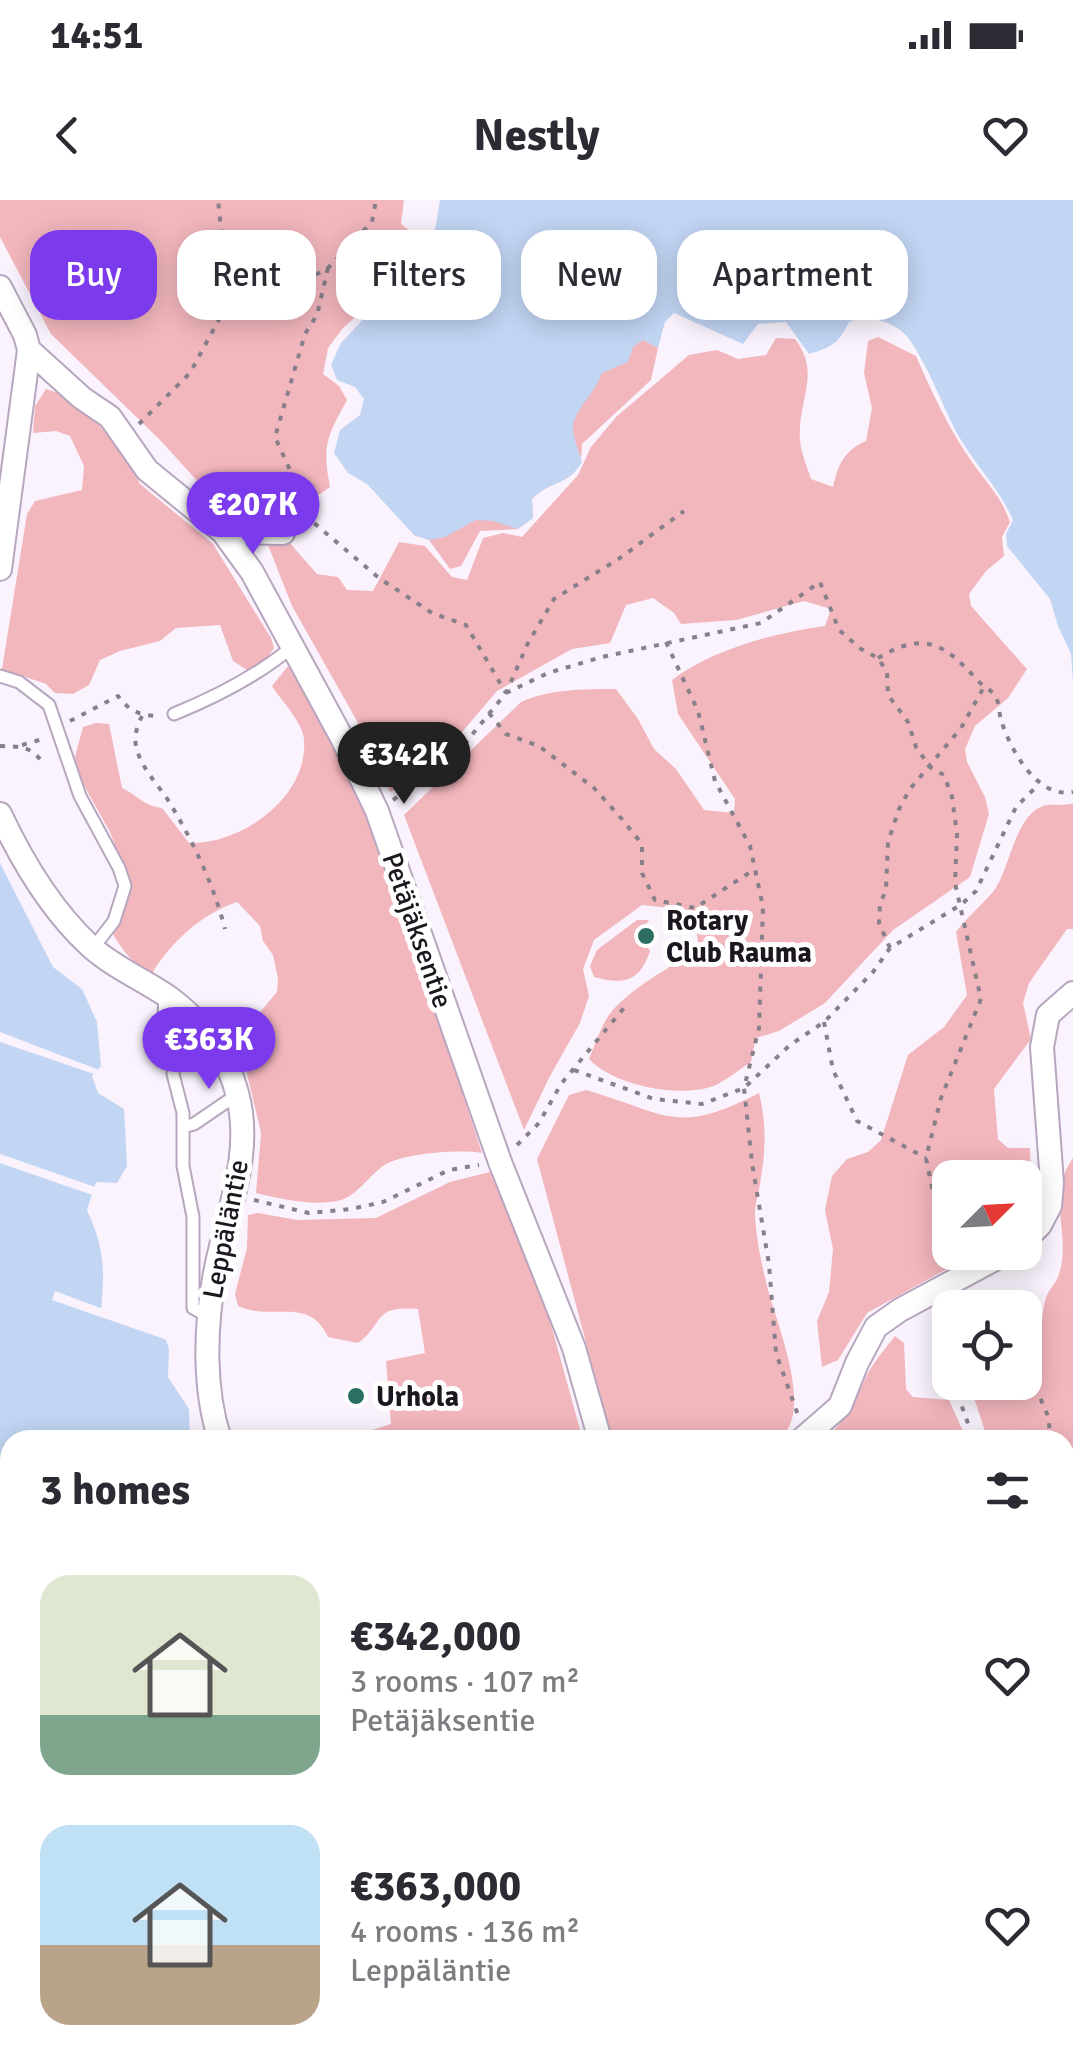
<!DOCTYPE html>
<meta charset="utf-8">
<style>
:root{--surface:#fff;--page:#f7f7f7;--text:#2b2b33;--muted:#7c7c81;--accent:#7c3aed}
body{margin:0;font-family:Signika,sans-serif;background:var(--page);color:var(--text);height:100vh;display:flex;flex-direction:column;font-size:38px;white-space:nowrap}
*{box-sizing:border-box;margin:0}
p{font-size:32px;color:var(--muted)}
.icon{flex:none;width:55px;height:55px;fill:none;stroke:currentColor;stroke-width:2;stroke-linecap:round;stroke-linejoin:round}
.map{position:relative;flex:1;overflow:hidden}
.panel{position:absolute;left:0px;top:1230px;width:1075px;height:642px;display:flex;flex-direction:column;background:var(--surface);border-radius:30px 30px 0 0;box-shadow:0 5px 25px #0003}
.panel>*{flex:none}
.hud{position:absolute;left:30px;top:30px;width:1015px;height:90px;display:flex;gap:20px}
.needle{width:65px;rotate:66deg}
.controls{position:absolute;left:932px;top:960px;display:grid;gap:20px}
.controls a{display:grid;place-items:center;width:110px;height:110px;border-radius:20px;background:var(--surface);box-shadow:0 5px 25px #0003;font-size:50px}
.price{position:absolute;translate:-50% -85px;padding:0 22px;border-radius:35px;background:var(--accent);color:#fff;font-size:32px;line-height:65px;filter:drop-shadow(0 2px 5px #0008)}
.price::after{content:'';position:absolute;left:50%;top:60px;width:30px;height:22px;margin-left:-15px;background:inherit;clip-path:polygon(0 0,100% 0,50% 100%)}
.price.on{background:#222;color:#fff}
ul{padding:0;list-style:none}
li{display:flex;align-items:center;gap:30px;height:250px;padding:0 40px}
li span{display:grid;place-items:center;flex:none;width:280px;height:200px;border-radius:30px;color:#555}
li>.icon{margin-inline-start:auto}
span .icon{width:120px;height:120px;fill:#fffc;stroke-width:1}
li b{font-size:42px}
h2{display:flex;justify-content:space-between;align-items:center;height:120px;padding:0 40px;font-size:42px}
.chip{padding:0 35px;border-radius:30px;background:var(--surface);box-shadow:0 5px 25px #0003;font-size:35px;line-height:90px}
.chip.on{background:var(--accent);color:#fff}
.status{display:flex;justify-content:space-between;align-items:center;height:70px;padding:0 50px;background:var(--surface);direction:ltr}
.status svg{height:28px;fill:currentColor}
header{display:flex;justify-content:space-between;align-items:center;height:130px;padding:0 40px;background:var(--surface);font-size:45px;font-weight:700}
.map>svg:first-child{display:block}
.green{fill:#f2b6bd}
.water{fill:#c2d5f3}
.pier{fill:#faf3fd}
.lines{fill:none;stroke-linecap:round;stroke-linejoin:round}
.service-casing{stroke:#b7a6be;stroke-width:15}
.minor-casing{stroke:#b7a6be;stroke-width:26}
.path{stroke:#87808a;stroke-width:4;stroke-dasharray:5 8;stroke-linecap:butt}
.service{stroke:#fff;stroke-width:11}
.minor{stroke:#fff;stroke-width:22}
.poi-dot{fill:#2c6f61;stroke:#fff;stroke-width:4}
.labels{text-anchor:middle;stroke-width:10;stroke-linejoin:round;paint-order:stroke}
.poi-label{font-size:28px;font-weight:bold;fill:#1c161f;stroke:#fff;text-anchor:start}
.street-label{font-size:28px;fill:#1c161f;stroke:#fff}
</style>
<div class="status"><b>14:51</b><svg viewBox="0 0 49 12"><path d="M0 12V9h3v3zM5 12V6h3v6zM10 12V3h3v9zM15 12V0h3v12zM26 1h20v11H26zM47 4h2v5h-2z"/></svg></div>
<header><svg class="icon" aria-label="back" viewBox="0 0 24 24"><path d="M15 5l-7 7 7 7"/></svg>Nestly<svg class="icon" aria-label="heart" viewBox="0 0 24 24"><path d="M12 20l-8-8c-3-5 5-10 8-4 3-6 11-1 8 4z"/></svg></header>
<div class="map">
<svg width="1073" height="1872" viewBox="0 0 1073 1872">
<rect width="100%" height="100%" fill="#faf3fd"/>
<!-- green -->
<path class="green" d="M 0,0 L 404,0 L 401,24 L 416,36 L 424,55 L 343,128 L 328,148 L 323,174 L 339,186 L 347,200 C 327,237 322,245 330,287 C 312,301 296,304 281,321 L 250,320 L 220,306 L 161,241 L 51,134 L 0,37 Z
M 643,130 L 658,148 L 651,180 L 582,244 C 582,287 556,275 532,299 L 533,318 L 518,329 L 480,331 L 461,366 L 450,369 L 429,340 L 414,335 Z
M 878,137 L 916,156 C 932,193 949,229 972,262 C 988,285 1001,296 1010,322 L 1002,337 L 1004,356 L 986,371 L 969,394 L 971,406 L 1027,469 L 1008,498 L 975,526 L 965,549 L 967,562 L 985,597 L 989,614 L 970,677 L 893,730 L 825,803 L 779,831 L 756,838 L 751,862 C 740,869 729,878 718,884 C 685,900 613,886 589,859 C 595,845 600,828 609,815 C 624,793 674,763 699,751 L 696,726 L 688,710 L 642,705 L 594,740 L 583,769 L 589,796 L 580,823 L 550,876 L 524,930 L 404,615 L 521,502 C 549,489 585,489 616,489 L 638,519 L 654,549 L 676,569 L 704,610 L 734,613 L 735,599 L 678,514 L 672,480 C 713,449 774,433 825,426 L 831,409 L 804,401 L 736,420 L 681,424 L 674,413 L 653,398 L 626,405 L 610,443 L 572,449 L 497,491 L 440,558 L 401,587 L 390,592 L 370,544 L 292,406 L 268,345 L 281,339 L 288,341 L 317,374 L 338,377 L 347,390 L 373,391 L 399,342 L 425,346 L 452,377 L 467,380 L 483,338 L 503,333 L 522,337 L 578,275 L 591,247 L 616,217 L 689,155 L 717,150 L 738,159 L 766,155 L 776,138 L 795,139 C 822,174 797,200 800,240 C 801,253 807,266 811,279 L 833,287 C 838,264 845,250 866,241 L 872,208 L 864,173 L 868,141 Z
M 46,189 L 61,194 L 94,220 L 119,246 L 140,284 L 213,344 L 271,438 L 274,448 L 265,461 L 247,470 L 233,461 L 220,425 L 176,428 L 160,441 L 120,451 L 100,460 L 89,485 L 73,494 L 55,493 L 46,484 L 2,469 L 27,314 L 35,301 L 82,290 L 84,266 L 70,236 L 56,231 L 33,233 L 35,206 Z
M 288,466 L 338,546 L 376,629 L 482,953 C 459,949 402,953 383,966 C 370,975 356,996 341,1000 C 315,1007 281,999 256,993 L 261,933 L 246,869 L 252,835 L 250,824 L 277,792 L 278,779 L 273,755 L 263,741 L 260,726 L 237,702 C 201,714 170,743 151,775 C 133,763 123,752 113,734 L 128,680 L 110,632 L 81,580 L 75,557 L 83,527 L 96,523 L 109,524 L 122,588 C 137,595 144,606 162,608 L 189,643 C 241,645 309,597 304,539 C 303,523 281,500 272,486 Z
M 1073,603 L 1073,729 L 1067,729 L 1029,783 L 1023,803 L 1031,839 L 994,889 L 998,939 L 1008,948 L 1030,948 L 1031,996 L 1025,1007 L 1025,978 L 950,978 L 950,1052 L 976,1053 L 867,1113 L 838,1160 L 822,1167 L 817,1121 L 829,1092 L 833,1049 L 825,1010 L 832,976 L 847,959 L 868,952 L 881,940 L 908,855 L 944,827 L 967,795 L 956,732 C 967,717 981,706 993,692 C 1010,671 1014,616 1043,606 C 1052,603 1063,607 1073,603 Z
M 637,720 L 649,720 L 639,735 L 650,751 C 640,782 623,785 594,777 L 590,766 L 597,750 Z
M 586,890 C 668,914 676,936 759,893 C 766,921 766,948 761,977 C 760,989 755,1002 755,1014 C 756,1039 762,1066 768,1090 C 777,1124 817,1219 776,1240 L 612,1240 L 537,959 L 569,895 Z
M 1073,958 L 1073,1333 L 1065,1331 L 1065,1240 L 988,1240 L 969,1183 L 1025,1182 L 1025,1140 L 1041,1126 C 1043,1116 1043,1104 1047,1095 C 1050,1088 1057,1082 1059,1074 C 1072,1034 1045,997 1073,958 Z
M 490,972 L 545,1103 L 583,1240 L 341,1240 L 391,1224 L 386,1161 L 425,1153 L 418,1109 C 372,1105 385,1123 358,1143 L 328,1137 C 309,1095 273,1122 238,1106 L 235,1094 L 247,1048 L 248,1015 L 258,1013 L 297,1020 L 376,1018 L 450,982 Z
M 895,1136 L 904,1143 L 906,1189 L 913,1197 L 949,1200 L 967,1240 L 822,1240 C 847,1222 854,1201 867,1175 C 874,1161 886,1148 895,1136 Z
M 1065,1346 L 1073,1348 L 1073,1577 L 1065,1585 Z
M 1065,1730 L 1073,1732 L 1073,1872 L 472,1872 L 474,1862 L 1065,1862 Z
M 220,1862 L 438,1863 L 435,1872 L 216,1872 Z"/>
<!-- water -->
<path class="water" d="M 440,0 L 1073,0 L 1073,483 L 1071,454 L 1058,426 L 1050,399 L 1007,346 L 1006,334 L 1013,320 C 1000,290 978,268 961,240 C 946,215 937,187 923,162 C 917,152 910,137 900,130 C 886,120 865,114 849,122 C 840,142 831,148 809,154 L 786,122 L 758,124 L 743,144 L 674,113 L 665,122 L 658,148 L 643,140 L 633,147 L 628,162 L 602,173 C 595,194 571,213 573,230 C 574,240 579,252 582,262 C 568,286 551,280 532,299 L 533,318 L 518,329 L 493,321 L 476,320 L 445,337 L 429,340 L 414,335 L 367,284 L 348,273 L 334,253 L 340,230 L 360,215 L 364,199 L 355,187 L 337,180 L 331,165 L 341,143 L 368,114 L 430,60 Z
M 0,663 L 53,767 L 82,789 L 97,822 L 101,866 L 92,876 L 98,893 L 124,909 L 127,966 L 117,983 L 96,982 L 87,1010 C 104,1047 105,1069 101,1109 L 165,1137 L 169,1149 L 168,1177 L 189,1209 L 190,1240 L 10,1240 L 10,1680 L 0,1678 Z"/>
<!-- pier -->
<path class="pier" d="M 0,832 L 99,870 L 97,875 L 0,842 Z
M 0,954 L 98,988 L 95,996 L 0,963 Z
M 55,1091 L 167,1133 L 170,1141 L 52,1100 Z"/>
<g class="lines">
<defs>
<path id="service" d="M 0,476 L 19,482 L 49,505 L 80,596 L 119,668 L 125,686 L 114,721 L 93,748
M 174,514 C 216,497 257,476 292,447
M 165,795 L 164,818 L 178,839 L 173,874 L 183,913 L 183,966 L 193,1017 L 193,1108 L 209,1117
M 183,927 L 194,924 L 238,894
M 5,1872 L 10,1790
M 102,1872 L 103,1862"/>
<path id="minor" d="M 0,87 L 25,135 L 29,150 L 82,198 L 110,217 L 147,270 L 223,332 L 252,372 L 342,538 L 377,611 L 500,962 L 574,1148 L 600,1240
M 223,332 L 283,333
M 0,369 L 29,150
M 0,614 C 22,661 51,710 90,746 C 113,767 142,779 167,796 C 200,820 227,853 237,893 C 254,954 226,1014 215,1073 C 205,1126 203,1188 220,1240
M 1025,1040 L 1040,1025 L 1050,1006 L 1052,983 L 1042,847 L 1048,815 L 1073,793
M 801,1240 L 840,1206 L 857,1163 L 876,1127 L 900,1110 L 1008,1052
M 1065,1611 L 1073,1611
M 202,1872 L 206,1862
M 446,1872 L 450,1862"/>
</defs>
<!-- service casing -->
<use href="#service" class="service-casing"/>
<!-- minor casing -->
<use href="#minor" class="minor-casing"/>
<!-- path -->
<path class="path" d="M 328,68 L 317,115 L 305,134 L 275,237 L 314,323 L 379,378 L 432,413 L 466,425 L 506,493
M 229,101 L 298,84 L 328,68 L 372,22 L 376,0
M 139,224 L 190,173 L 229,101 L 218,0
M 666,442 L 698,511 L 715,581 L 750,646 L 763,707 L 759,828 L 744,888 L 752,963 L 769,1064 L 776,1153 L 798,1215
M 878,458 C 925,430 945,444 978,481 C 983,486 993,491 996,497 C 999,503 999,513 1001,520 C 1010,549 1037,599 1073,592
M 506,493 L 548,473 L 602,457 L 761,423 L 820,382 L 839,430 L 861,449 L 878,458 L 887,472 L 888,495 L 908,522 L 916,547 L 930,567 L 944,575 L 952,597 L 957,634 L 955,683 L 981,799 L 941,898 L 926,958 L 941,1031 L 940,1063
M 489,513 L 506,534 L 539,546 L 594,588 L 621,618 L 642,644 L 642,673 L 655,700 L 695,708 L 755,669
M 142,516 C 137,526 134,536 136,546 C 141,568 156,582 168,600 C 193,641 213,683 225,729
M 70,521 L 118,496 C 130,512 141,516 161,516
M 22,545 L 46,538
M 0,546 C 20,547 30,545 43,563
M 393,600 L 453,558 L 506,493 L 528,443 L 554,399 L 620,358 L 684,311
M 890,748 L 879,723 L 880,704 L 886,690 L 888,642 L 899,609 L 910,589 L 961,528 L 984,487
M 824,822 L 833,870 L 857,921 L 926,958
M 574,870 L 654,899 L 702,904 L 744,888 L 790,845 L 824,822 L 873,772 L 890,748 L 962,704 L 976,691 L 1016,607 L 1039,584
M 517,945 L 539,923 L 561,884 L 628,803
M 254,1000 L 309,1013 L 351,1009 L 383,1002 L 449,970 L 479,965
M 967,1095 L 978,1108
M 942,1112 L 950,1173
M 1025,1163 L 1048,1216 L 1051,1240
M 953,1182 L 974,1240
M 1065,1283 L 1073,1306
M 1065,1497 L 1073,1504
M 0,1672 L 10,1674
M 1065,1771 L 1073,1775
M 1065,1847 L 1073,1853
M 721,1862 L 727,1872
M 845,1872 L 848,1862
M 967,1872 L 968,1862"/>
<!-- service -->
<use href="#service" class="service"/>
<!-- minor -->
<use href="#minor" class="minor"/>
</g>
<!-- markers -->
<g class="poi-dot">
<circle cx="646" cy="736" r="10"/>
<circle cx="356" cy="1196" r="10"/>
</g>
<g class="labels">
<!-- poi labels -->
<g class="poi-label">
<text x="666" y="730">Rotary<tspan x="666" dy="32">Club Rauma</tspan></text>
<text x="376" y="1206">Urhola</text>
</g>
<!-- street labels -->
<g class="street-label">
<text transform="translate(418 730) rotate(71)" y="10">Petäjäksentie</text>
<text transform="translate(225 1029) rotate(-79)" y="10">Leppäläntie</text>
</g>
</g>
</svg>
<div class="controls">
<a><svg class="needle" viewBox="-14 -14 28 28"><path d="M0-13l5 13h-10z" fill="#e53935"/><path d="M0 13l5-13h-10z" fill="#7c7c81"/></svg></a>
<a><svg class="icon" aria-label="locate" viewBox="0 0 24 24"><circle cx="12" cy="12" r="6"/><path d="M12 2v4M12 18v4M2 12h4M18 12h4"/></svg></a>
</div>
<b class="price" style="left:253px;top:357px">€207K</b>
<b class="price on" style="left:404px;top:607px">€342K</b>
<b class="price" style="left:209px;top:892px">€363K</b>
<div class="hud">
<a class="chip on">Buy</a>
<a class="chip">Rent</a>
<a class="chip">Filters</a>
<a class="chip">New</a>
<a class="chip">Apartment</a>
</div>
<section class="panel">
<h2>3 homes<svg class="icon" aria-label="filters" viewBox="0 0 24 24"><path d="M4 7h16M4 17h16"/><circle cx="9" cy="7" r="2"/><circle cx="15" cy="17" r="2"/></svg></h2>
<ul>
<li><span style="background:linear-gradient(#dfe7d0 70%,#7fa58c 0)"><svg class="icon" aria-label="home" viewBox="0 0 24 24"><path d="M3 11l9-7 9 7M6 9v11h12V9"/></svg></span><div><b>€342,000</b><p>3 rooms · 107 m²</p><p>Petäjäksentie</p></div><svg class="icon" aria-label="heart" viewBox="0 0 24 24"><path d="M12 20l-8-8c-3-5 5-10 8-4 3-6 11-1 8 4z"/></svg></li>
<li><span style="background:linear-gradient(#bfe0f5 60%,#b9a48a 0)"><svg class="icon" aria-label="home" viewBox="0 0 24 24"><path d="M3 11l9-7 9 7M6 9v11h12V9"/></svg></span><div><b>€363,000</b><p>4 rooms · 136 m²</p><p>Leppäläntie</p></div><svg class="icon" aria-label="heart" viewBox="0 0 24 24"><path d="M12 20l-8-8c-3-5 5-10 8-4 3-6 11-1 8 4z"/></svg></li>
</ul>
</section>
</div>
